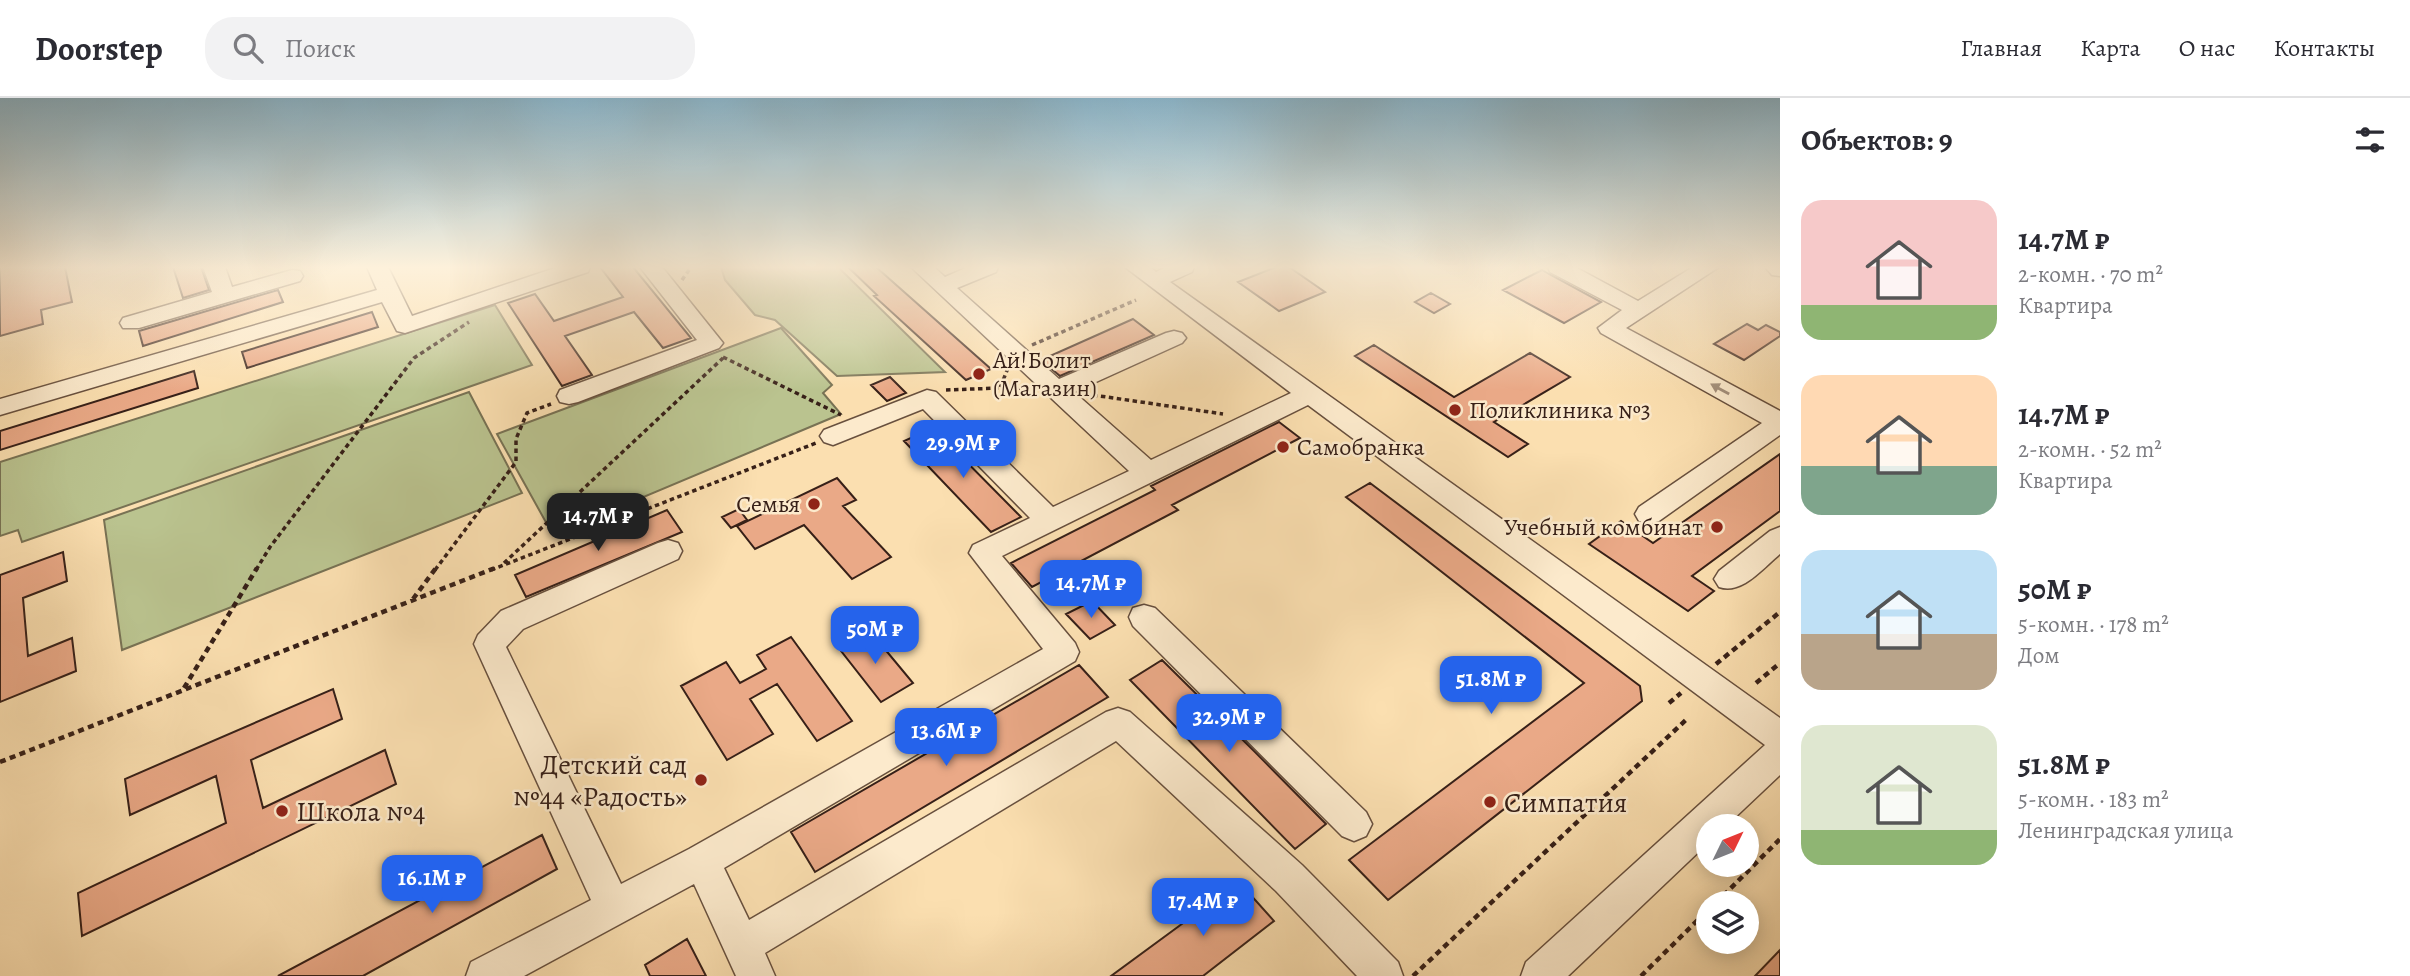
<!DOCTYPE html>
<html lang="ru">
<meta charset="utf-8">
<style>
:root{--surface:#fff;--page:#f2f2f3;--text:#2b2b33;--muted:#7c7c81;--line:#e1e1e2;--accent:#2563eb}
body{margin:0;font-family:Alegreya,serif;background:var(--page);color:var(--text);height:100vh;display:flex;flex-direction:column;font-size:26px;white-space:nowrap}
*{box-sizing:border-box;margin:0}
p{font-size:23px;color:var(--muted)}
.icon{flex:none;width:38px;height:38px;fill:none;stroke:currentColor;stroke-width:2;stroke-linecap:round;stroke-linejoin:round}
.map{position:relative;flex:1;overflow:hidden}
.drawer{display:flex;flex-direction:column;background:var(--surface);width:630px}
.drawer>*{flex:none}
.needle{width:46px;rotate:47deg}
.buttons{position:absolute;left:1696px;top:716px;display:grid;gap:14px}
.buttons a{display:grid;place-items:center;width:63px;height:63px;border-radius:50%;background:var(--surface);box-shadow:0 4px 18px #0003;font-size:35px}
.price{position:absolute;translate:-50% -60px;padding:0 16px;border-radius:14px;background:var(--accent);color:#fff;font-size:23px;line-height:46px;filter:drop-shadow(0 2px 4px #0008)}
.price::after{content:'';position:absolute;left:50%;top:42px;width:21px;height:16px;margin-left:-10px;background:inherit;clip-path:polygon(0 0,100% 0,50% 100%)}
.price.current{background:#222;color:#fff}
ul{padding:0;list-style:none}
li{display:flex;align-items:center;gap:21px;height:175px;padding:0 21px}
li span{display:grid;place-items:center;flex:none;width:196px;height:140px;border-radius:21px;color:#555}
li>.icon{margin-inline-start:auto}
span .icon{width:84px;height:84px;fill:#fffc;stroke-width:1}
li b{font-size:30px}
h2{display:flex;justify-content:space-between;align-items:center;height:84px;padding:0 21px;font-size:30px}
header{display:flex;align-items:center;gap:42px;box-sizing:border-box;height:98px;padding:0 35px;background:var(--surface);border-bottom:2px solid var(--line)}
header strong{font-size:33px}
nav{display:flex;gap:38px;margin-inline-start:auto;font-size:24px}
.search{width:490px;height:63px;background:var(--page);display:flex;align-items:center;gap:18px;box-sizing:border-box;padding:0 24px;border-radius:28px;color:var(--muted);font-size:26px}
main{display:flex;flex:1;min-height:0}
.map>svg:first-child{display:block}
.green{fill:#bac38f;stroke:#787254;stroke-width:2}
.building{fill:#eaa987;stroke:#372018;stroke-width:2}
.lines{fill:none;stroke-linecap:round;stroke-linejoin:round}
.minor-casing{stroke:#68503e;stroke-width:3}
.path-far1{stroke:#372018;stroke-width:3.5;stroke-dasharray:4.5 3.5;stroke-linecap:butt}
.path{stroke:#372018;stroke-width:4.5;stroke-dasharray:6 4.5;stroke-linecap:butt}
.minor{fill:#fceacc;fill-rule:evenodd}
.oneway{fill:#a38f7b}
.poi-dot{fill:#8f2418;stroke:#fceacc;stroke-width:2.5}
.labels{text-anchor:middle;stroke-width:5;stroke-linejoin:round;paint-order:stroke}
.poi-label{font-size:24px;fill:#372018;stroke:#fceacc;text-anchor:start}
.near-poi-label{font-size:28px;fill:#372018;stroke:#fceacc;text-anchor:start}
</style>
<header>
<strong>Doorstep</strong>
<div class="search"><svg class="icon" aria-label="search" viewBox="0 0 24 24"><circle cx="10" cy="10" r="6"/><path d="M15 15l6 6"/></svg>Поиск</div>
<nav><a>Главная</a><a>Карта</a><a>О нас</a><a>Контакты</a></nav>
</header>
<main>
<div class="map">
<svg width="1780" height="878" viewBox="0 0 1780 878">
<rect width="100%" height="100%" fill="#fbdfb0"/>
<filter id="stains"><feTurbulence type="fractalNoise" baseFrequency=".00286" numOctaves="4"/><feColorMatrix values="0 0 0 0 .2 0 0 0 0 .09 0 0 0 0 .02 0 0 0 .5 -.17"/></filter>
<radialGradient id="worn" r=".72"><stop offset=".6" stop-color="#630" stop-opacity="0"/><stop offset="1" stop-color="#630" stop-opacity=".3"/></radialGradient>
<!-- green -->
<path class="green" d="M 721,169 L 838,169 L 945,274 L 837,278 L 775,222 L 755,217 L 725,182 Z
M 495,207 L 532,267 L 22,444 L 18,432 L 0,438 L 0,364 Z
M 781,230 L 832,287 L 823,295 L 841,316 L 553,437 L 497,336 Z
M 469,294 L 522,395 L 122,552 L 104,422 Z"/>
<!-- building -->
<path class="building" d="M 0,169 L 65,169 L 72,204 L 41,212 L 43,226 L 0,238 Z
M 173,169 L 201,169 L 209,192 L 183,200 Z
M 600,169 L 633,169 L 691,240 L 663,250 L 634,214 L 565,238 L 592,277 L 562,288 L 508,205 L 535,196 L 554,223 L 623,199 Z
M 848,169 L 876,169 L 991,271 L 966,282 L 874,198 L 877,197 Z
M 1276,169 L 1289,169 L 1325,194 L 1279,213 L 1238,184 Z
M 1542,172 L 1549,176 L 1601,204 L 1564,225 L 1503,192 Z
M 278,192 L 283,204 L 143,248 L 139,233 Z
M 1431,195 L 1450,206 L 1434,215 L 1415,204 Z
M 372,214 L 378,229 L 247,270 L 242,254 Z
M 1133,221 L 1154,237 L 1060,278 L 1041,262 Z
M 1747,226 L 1758,232 L 1766,227 L 1780,234 L 1780,238 L 1744,262 L 1714,246 Z
M 1374,247 L 1454,299 L 1530,255 L 1570,279 L 1494,324 L 1528,346 L 1508,359 L 1355,258 Z
M 194,273 L 198,290 L 0,352 L 0,333 Z
M 890,279 L 906,295 L 887,303 L 871,287 Z
M 1279,324 L 1300,340 L 1172,407 L 1178,412 L 1032,489 L 1011,465 L 1155,392 L 1151,388 Z
M 933,330 L 1021,419 L 991,434 L 904,343 Z
M 1780,356 L 1780,413 L 1692,478 L 1714,493 L 1688,513 L 1589,446 L 1621,423 L 1653,445 Z
M 837,380 L 856,402 L 843,408 L 891,459 L 852,481 L 804,427 L 755,451 L 737,428 Z
M 1370,385 L 1640,588 L 1642,603 L 1388,802 L 1349,762 L 1584,585 L 1346,399 Z
M 739,411 L 747,422 L 731,430 L 722,419 Z
M 667,412 L 682,434 L 526,499 L 515,477 Z
M 63,454 L 67,483 L 23,500 L 28,558 L 72,540 L 76,573 L 0,604 L 0,477 Z
M 1092,503 L 1115,527 L 1090,541 L 1066,516 Z
M 869,532 L 913,585 L 881,604 L 838,549 Z
M 791,539 L 852,623 L 817,643 L 777,586 L 750,601 L 773,636 L 727,662 L 681,588 L 726,564 L 740,585 L 766,571 L 757,557 Z
M 1162,562 L 1255,654 L 1326,726 L 1295,751 L 1130,582 Z
M 1079,567 L 1108,599 L 815,774 L 791,734 Z
M 333,591 L 342,621 L 251,662 L 263,710 L 385,652 L 396,686 L 82,838 L 78,795 L 226,725 L 216,678 L 130,717 L 125,681 Z
M 542,737 L 557,771 L 363,878 L 278,878 Z
M 1239,784 L 1274,823 L 1203,878 L 1111,878 Z
M 687,841 L 706,878 L 650,878 L 645,867 Z
M 1780,852 L 1780,878 L 1755,878 Z"/>
<g class="lines">
<defs>
<path id="minor" d="M 203,169 L 225,169 L 232,189 L 292,172 L 300,173 L 303,178 L 300,183 L 139,230 L 123,230 L 120,225 L 123,220 L 212,194 Z
M 367,169 L 388,169 L 412,218 L 558,169 L 590,169 L 588,174 L 405,235 L 397,233 L 382,204 L 0,317 L 0,301 L 377,192 Z
M 640,169 L 662,169 L 723,245 L 719,250 L 578,304 L 569,306 L 560,304 L 557,298 L 560,292 L 697,242 Z
M 911,169 L 934,169 L 945,179 L 968,169 L 998,169 L 996,174 L 957,190 L 1059,281 L 1166,235 L 1174,233 L 1182,235 L 1186,240 L 1182,245 L 1074,294 L 1151,362 L 1291,295 L 1125,169 L 1150,169 L 1156,174 L 1166,169 L 1194,169 L 1192,174 L 1170,184 L 1780,620 L 1780,677 L 1726,728 L 1708,728 L 1708,745 L 1568,878 L 1521,878 L 1526,864 L 1765,647 L 1308,307 L 1002,458 L 1075,545 L 1079,554 L 1075,563 L 724,770 L 749,822 L 1106,614 L 1118,610 L 1130,614 L 1302,767 L 1398,864 L 1403,878 L 1357,878 L 1276,793 L 1116,643 L 765,855 L 775,878 L 736,878 L 694,786 L 524,878 L 466,878 L 471,864 L 591,802 L 474,546 L 478,537 L 501,513 L 658,445 L 668,442 L 678,445 L 682,453 L 678,461 L 523,531 L 506,549 L 621,786 L 689,751 L 1043,551 L 969,455 L 973,447 L 1030,420 L 923,311 L 833,347 L 824,344 L 820,338 L 824,332 L 927,292 L 936,294 L 1053,409 L 1129,373 Z
M 1548,169 L 1575,169 L 1638,203 L 1693,169 L 1719,169 L 1626,230 L 1780,313 L 1780,337 L 1659,423 L 1649,426 L 1639,423 L 1635,416 L 1639,409 L 1762,325 L 1601,235 L 1598,230 L 1622,212 L 1550,174 Z
M 1765,169 L 1780,169 L 1780,178 L 1772,177 Z
M 1780,429 L 1780,456 C 1763,470 1742,497 1719,489 L 1714,481 L 1719,473 L 1770,433 Z
M 1144,507 L 1155,510 L 1366,714 L 1372,726 L 1366,738 L 1354,743 L 1342,738 L 1133,528 L 1129,519 L 1133,510 Z"/>
</defs>
<!-- minor casing -->
<use href="#minor" class="minor-casing"/>
<!-- path-far1 -->
<path class="path-far1" d="M 682,182 L 691,169
M 1032,247 L 1136,202
M 723,259 L 841,317
M 1008,270 L 1000,290 L 1029,291
M 946,292 L 1000,290
M 1093,297 L 1223,316
M 504,465 L 723,260
M 256,472 L 270,449 L 414,260 L 469,224
M 435,472 L 516,364 L 516,341 L 527,315 L 551,306
M 491,472 L 816,345"/>
<!-- path -->
<path class="path" d="M 413,501 L 436,470
M 1716,566 L 1780,514
M 1756,585 L 1780,565
M 184,590 L 257,470
M 1669,605 L 1681,595
M 0,664 L 495,470
M 1716,805 L 1780,741
M 1413,878 L 1688,620
M 1641,878 L 1708,812"/>
<!-- minor -->
<use href="#minor" class="minor"/>
</g>
<!-- one-way arrows -->
<defs><path id="oneway-solid" d="M-6-.8H1V-3.2L6.5 0L1 3.2V.8H-6Z" transform="scale(1.75)"/></defs>
<use class="oneway" href="#oneway-solid" transform="translate(1720 291) rotate(-151)"/>
<!-- sky -->
<linearGradient id="sky" x2="0" y2="1"><stop stop-color="#8bb8cf"/><stop offset="0.58" stop-color="#fdf1db"/><stop offset="1" stop-color="#fdf1db" stop-opacity="0"/></linearGradient>
<rect width="1780" height="292" fill="url(#sky)"/>
<!-- markers -->
<g class="poi-dot">
<circle cx="979" cy="276" r="7"/>
<circle cx="1455" cy="312" r="7"/>
<circle cx="1283" cy="349" r="7"/>
<circle cx="814" cy="406" r="7"/>
<circle cx="1717" cy="429" r="7"/>
<circle cx="701" cy="682" r="7"/>
<circle cx="1490" cy="704" r="7"/>
<circle cx="282" cy="713" r="7"/>
</g>
<g class="labels">
<!-- poi labels -->
<g class="poi-label">
<text x="993" y="270">Ай!Болит<tspan x="993" dy="28">(Магазин)</tspan></text>
<text x="1469" y="320">Поликлиника №3</text>
<text x="1297" y="357">Самобранка</text>
<text x="800" y="414" text-anchor="end">Семья</text>
<text x="1703" y="437" text-anchor="end">Учебный комбинат</text>
</g>
<!-- near-poi labels -->
<g class="near-poi-label">
<text x="687" y="676" text-anchor="end">Детский сад<tspan x="687" dy="32">№44 «Радость»</tspan></text>
<text x="1504" y="714">Симпатия</text>
<text x="296" y="723">Школа №4</text>
</g>
</g>
<rect width="100%" height="100%" filter="url(#stains)"/>
<rect width="100%" height="100%" fill="url(#worn)"/>
</svg>
<div class="buttons">
<a><svg class="needle" viewBox="-14 -14 28 28"><path d="M0-13l5 13h-10z" fill="#e53935"/><path d="M0 13l5-13h-10z" fill="#7c7c81"/></svg></a>
<a><svg class="icon" aria-label="layers" viewBox="0 0 24 24"><path d="M12 4l9 5-9 5-9-5zM3 14l9 5 9-5"/></svg></a>
</div>
<b class="price" style="left:963px;top:382px">29.9M ₽</b>
<b class="price current" style="left:598px;top:455px">14.7M ₽</b>
<b class="price" style="left:1091px;top:522px">14.7M ₽</b>
<b class="price" style="left:875px;top:568px">50M ₽</b>
<b class="price" style="left:1491px;top:618px">51.8M ₽</b>
<b class="price" style="left:1229px;top:656px">32.9M ₽</b>
<b class="price" style="left:946px;top:670px">13.6M ₽</b>
<b class="price" style="left:432px;top:817px">16.1M ₽</b>
<b class="price" style="left:1203px;top:840px">17.4M ₽</b>
</div>
<section class="drawer">
<h2>Объектов: 9<svg class="icon" aria-label="filters" viewBox="0 0 24 24"><path d="M4 7h16M4 17h16"/><circle cx="9" cy="7" r="2"/><circle cx="15" cy="17" r="2"/></svg></h2>
<ul>
<li><span style="background:linear-gradient(#f6c9c9 75%,#8fb573 0)"><svg class="icon" aria-label="home" viewBox="0 0 24 24"><path d="M3 11l9-7 9 7M6 9v11h12V9"/></svg></span><div><b>14.7M ₽</b><p>2-комн. · 70 m²</p><p>Квартира</p></div></li>
<li><span style="background:linear-gradient(#ffd9b3 65%,#7fa58c 0)"><svg class="icon" aria-label="home" viewBox="0 0 24 24"><path d="M3 11l9-7 9 7M6 9v11h12V9"/></svg></span><div><b>14.7M ₽</b><p>2-комн. · 52 m²</p><p>Квартира</p></div></li>
<li><span style="background:linear-gradient(#bfe0f5 60%,#b9a48a 0)"><svg class="icon" aria-label="home" viewBox="0 0 24 24"><path d="M3 11l9-7 9 7M6 9v11h12V9"/></svg></span><div><b>50M ₽</b><p>5-комн. · 178 m²</p><p>Дом</p></div></li>
<li><span style="background:linear-gradient(#dfe7d0 75%,#8fb573 0)"><svg class="icon" aria-label="home" viewBox="0 0 24 24"><path d="M3 11l9-7 9 7M6 9v11h12V9"/></svg></span><div><b>51.8M ₽</b><p>5-комн. · 183 m²</p><p>Ленинградская улица</p></div></li>
</ul>
</section>
</main>
